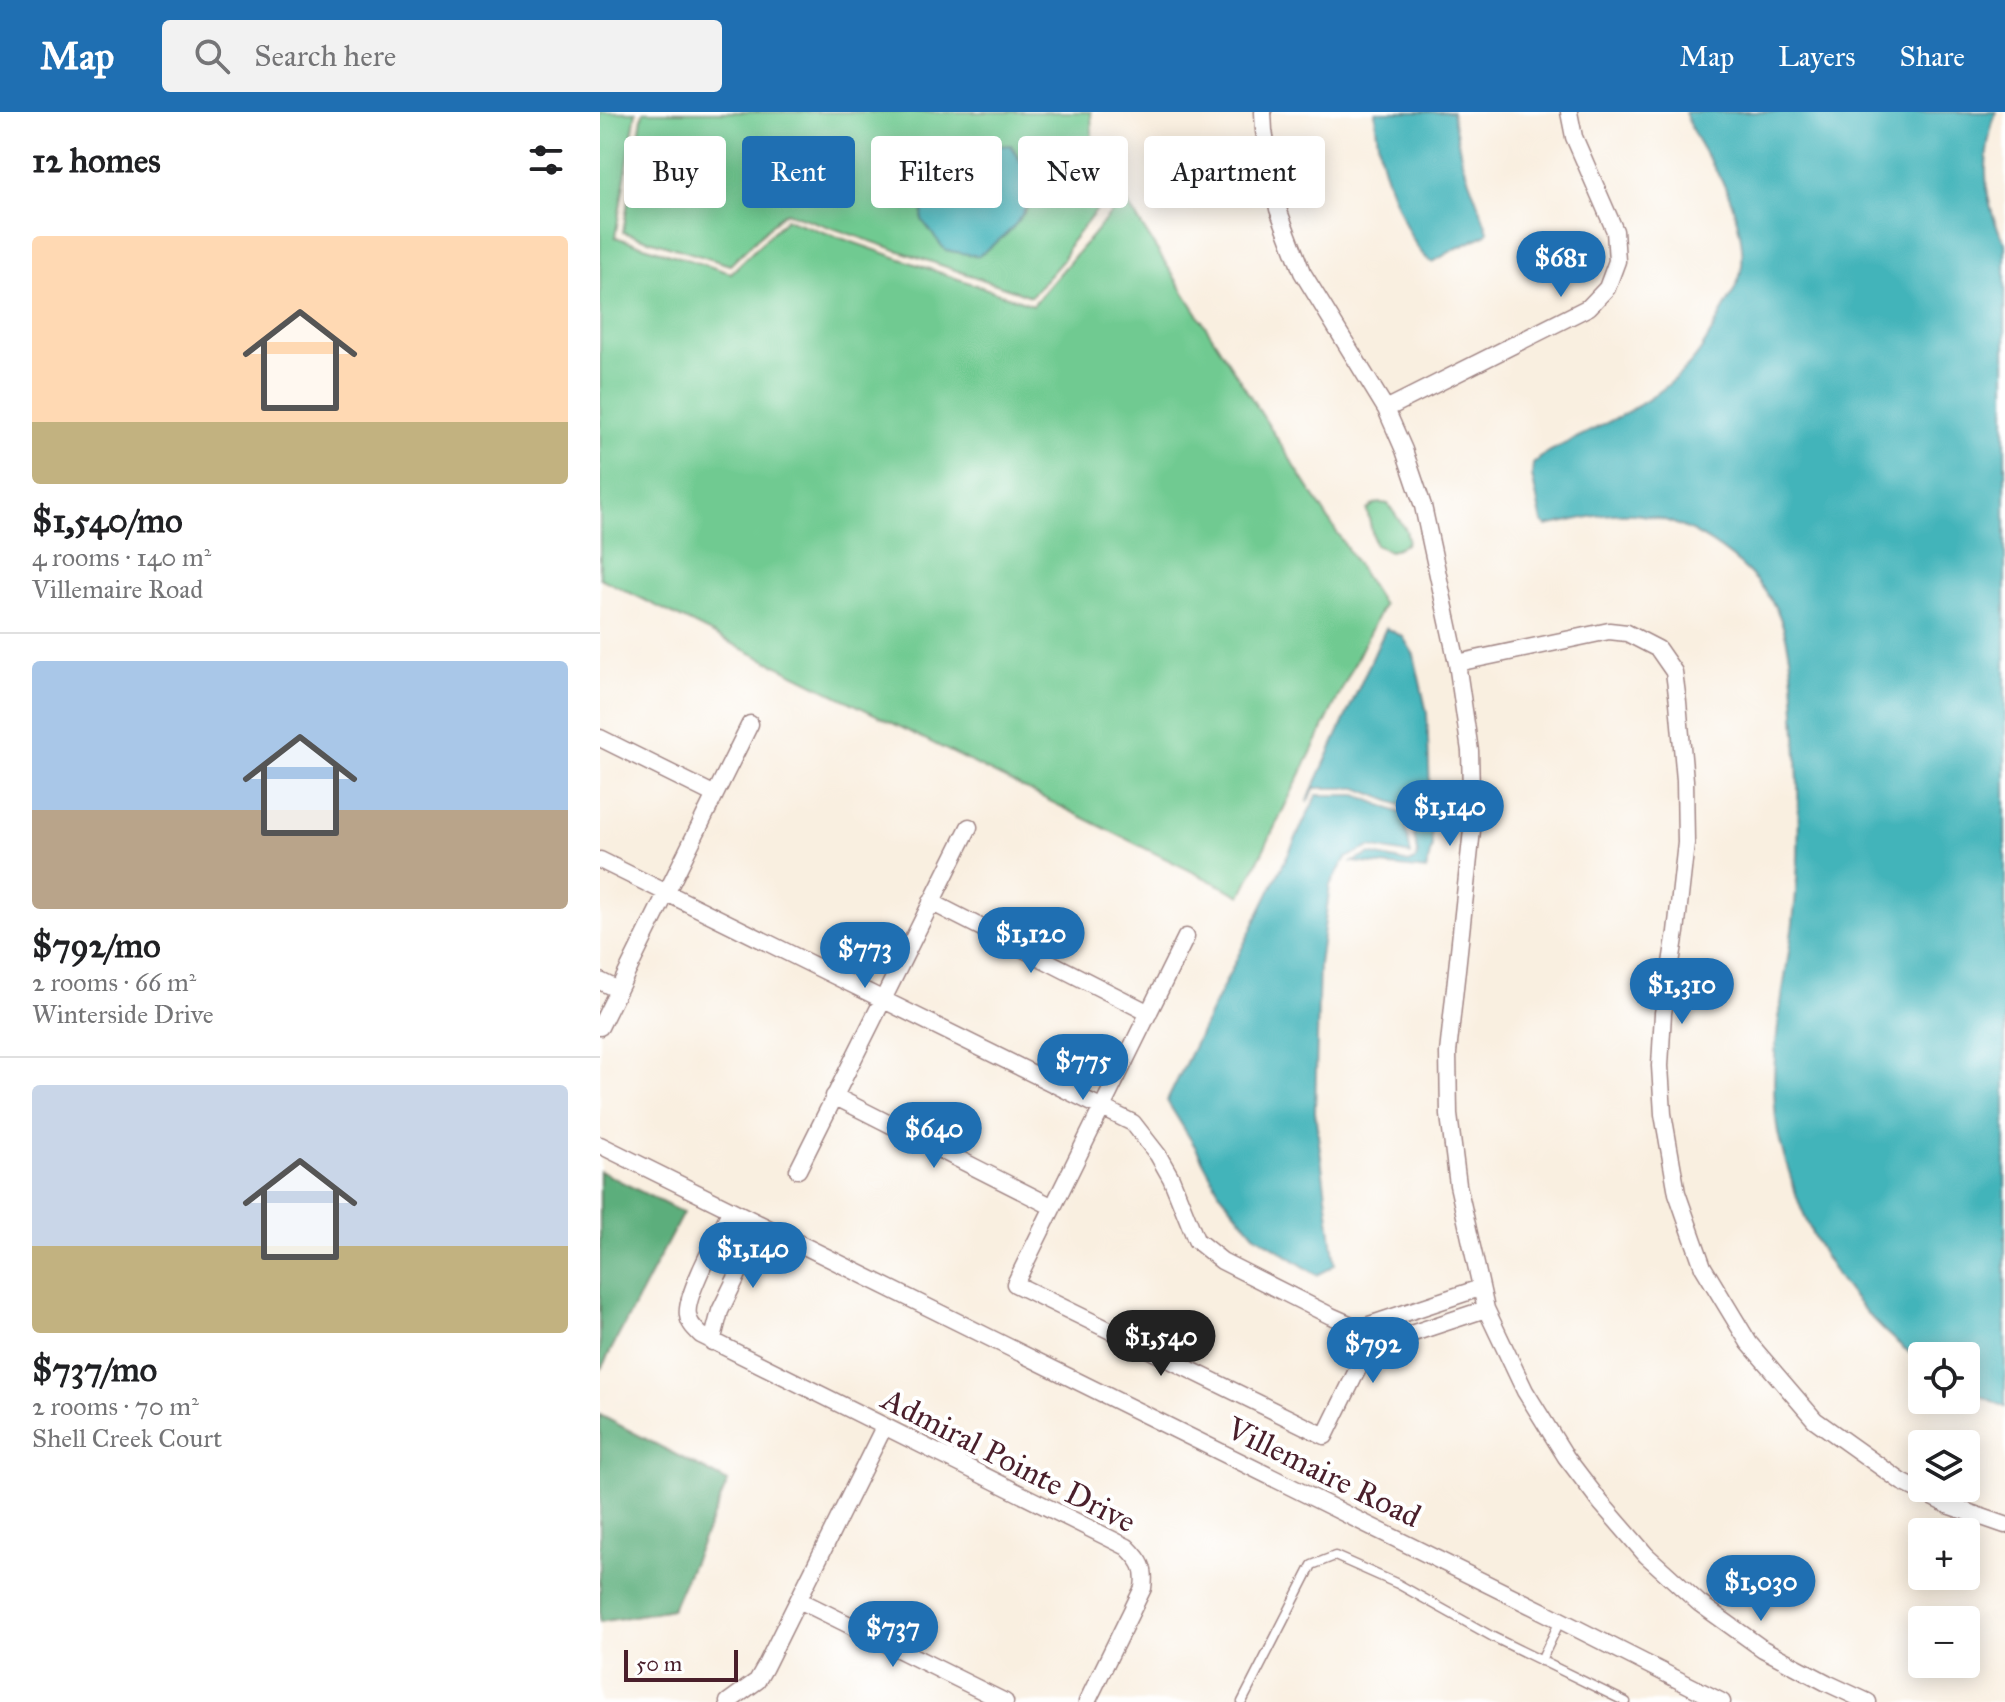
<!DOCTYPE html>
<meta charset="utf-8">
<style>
:root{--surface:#fff;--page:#f2f2f2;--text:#202124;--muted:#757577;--line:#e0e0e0;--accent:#1f6fb2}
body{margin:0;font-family:"IM FELL Great Primer",serif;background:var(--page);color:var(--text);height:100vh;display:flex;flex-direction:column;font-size:30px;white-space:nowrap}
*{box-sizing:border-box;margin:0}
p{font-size:26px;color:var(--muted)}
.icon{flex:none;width:44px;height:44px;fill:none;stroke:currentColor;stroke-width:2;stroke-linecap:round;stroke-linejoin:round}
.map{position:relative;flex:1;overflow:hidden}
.panel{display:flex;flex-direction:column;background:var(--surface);width:600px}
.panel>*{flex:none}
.banner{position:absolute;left:24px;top:24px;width:760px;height:72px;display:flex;gap:16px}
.fabs{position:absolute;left:1308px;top:1230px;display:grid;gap:16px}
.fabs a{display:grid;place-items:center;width:72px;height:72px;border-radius:8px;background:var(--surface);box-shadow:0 4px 20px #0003;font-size:40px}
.scale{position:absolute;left:24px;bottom:20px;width:114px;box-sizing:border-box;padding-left:8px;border:4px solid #4a1f2b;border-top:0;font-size:22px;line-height:28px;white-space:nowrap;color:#4a1f2b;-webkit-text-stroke:6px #fff;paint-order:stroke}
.price{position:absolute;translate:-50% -68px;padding:0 18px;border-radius:28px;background:var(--accent);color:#fff;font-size:26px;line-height:52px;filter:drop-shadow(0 2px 4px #0008)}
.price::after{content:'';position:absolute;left:50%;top:48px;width:24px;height:18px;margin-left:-12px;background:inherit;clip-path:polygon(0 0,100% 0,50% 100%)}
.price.active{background:#222;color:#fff}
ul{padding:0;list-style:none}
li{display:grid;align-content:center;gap:16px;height:424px;padding:0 32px}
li+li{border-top:2px solid var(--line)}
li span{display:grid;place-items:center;height:248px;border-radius:8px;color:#555}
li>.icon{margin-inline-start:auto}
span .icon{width:144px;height:144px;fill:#fffc;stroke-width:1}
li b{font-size:34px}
h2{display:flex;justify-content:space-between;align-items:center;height:96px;padding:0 32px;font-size:34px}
.pill{padding:0 28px;border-radius:8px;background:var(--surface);box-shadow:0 4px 20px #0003;font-size:28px;line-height:72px}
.pill.active{background:var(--accent);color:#fff}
header{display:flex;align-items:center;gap:48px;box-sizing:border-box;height:112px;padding:0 40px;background:var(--accent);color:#fff}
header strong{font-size:38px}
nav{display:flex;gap:44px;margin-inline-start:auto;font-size:28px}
.search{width:560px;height:72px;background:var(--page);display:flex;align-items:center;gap:20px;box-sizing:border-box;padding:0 28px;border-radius:8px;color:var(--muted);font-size:30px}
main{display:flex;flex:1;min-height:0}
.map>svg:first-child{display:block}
.green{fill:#70ca91;stroke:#5d745e;stroke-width:2;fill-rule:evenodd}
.forest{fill:#5cae7b;stroke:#536653;stroke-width:2}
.water{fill:#43b4ba;stroke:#466a72;stroke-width:2}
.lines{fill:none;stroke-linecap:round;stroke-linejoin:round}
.service-casing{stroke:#a28786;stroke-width:11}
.minor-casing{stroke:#a28786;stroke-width:19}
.service{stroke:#fff;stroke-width:8}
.minor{stroke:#fff;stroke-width:16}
.labels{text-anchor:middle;stroke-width:8;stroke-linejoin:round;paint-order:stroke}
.street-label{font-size:32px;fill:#4a1f2b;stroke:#fff}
</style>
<header>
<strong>Map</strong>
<div class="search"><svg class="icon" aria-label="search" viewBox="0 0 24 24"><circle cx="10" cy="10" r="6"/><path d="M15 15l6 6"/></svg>Search here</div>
<nav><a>Map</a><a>Layers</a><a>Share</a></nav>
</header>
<main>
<section class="panel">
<h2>12 homes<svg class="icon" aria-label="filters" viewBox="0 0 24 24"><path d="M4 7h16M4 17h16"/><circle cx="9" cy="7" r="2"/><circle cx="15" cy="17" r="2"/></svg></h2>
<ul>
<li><span style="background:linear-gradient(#ffd9b3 75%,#c2b280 0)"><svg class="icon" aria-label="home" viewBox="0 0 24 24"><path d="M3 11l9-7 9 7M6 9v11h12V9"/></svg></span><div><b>$1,540/mo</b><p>4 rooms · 140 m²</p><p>Villemaire Road</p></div></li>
<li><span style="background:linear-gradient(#a9c7e8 60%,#b9a48a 0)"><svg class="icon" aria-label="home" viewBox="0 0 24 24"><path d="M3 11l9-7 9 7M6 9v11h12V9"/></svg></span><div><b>$792/mo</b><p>2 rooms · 66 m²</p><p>Winterside Drive</p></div></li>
<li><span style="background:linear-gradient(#c9d6e8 65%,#c2b280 0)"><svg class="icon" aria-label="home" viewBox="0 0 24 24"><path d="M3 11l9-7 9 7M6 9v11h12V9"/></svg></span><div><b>$737/mo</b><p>2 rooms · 70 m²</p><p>Shell Creek Court</p></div></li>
</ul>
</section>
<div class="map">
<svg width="1405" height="1590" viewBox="0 0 1405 1590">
<rect width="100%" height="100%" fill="#fff"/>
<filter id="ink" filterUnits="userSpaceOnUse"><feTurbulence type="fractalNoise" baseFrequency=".0125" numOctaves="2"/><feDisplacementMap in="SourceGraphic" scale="16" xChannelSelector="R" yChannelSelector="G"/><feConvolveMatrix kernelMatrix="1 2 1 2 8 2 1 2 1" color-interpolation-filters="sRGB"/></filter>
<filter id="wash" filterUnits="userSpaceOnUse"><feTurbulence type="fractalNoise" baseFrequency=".006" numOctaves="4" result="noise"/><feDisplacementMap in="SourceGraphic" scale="32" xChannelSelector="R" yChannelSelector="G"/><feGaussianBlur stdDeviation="1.8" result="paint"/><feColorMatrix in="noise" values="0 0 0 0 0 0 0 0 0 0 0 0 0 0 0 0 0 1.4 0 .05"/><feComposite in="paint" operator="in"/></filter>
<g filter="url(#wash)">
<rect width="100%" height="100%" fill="#f9efe0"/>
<!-- green -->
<path class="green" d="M 0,0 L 36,0 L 15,125 L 131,161 L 186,107 L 433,193 L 524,86 L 783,493 L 641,784 L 0,466 Z
M 43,0 L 491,0 L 492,27 L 510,64 L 496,99 L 470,131 L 463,148 L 431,184 L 186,100 L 182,102 L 130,153 L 23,120 ZM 429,65 L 427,97 L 403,126 Z
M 781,391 L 788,392 L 806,418 L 808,427 L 806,432 L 790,439 L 775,433 L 767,398 L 774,392 Z"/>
<!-- forest -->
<path class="forest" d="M 0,1059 L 83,1101 L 0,1259 Z
M 0,1303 L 128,1370 L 72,1497 L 0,1510 Z"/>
<!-- water -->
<path class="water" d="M 775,0 L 852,0 L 862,49 L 888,119 L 887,122 L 855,137 L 833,150 C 813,144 788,72 782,50 C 778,34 776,17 775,0 Z
M 1085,0 L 1396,0 C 1381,44 1382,90 1405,131 L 1405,1295 L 1366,1277 L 1366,1244 L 1322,1244 L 1322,1250 C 1270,1213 1227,1160 1203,1101 C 1198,1090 1195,1078 1191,1066 C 1186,1049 1179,1032 1177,1014 C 1167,945 1185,878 1193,810 C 1201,748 1199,685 1196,623 C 1194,583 1194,540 1179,503 C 1158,455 1093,410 1042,403 C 1011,398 977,408 946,414 L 942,410 L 932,364 L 933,352 L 945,342 C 998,313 1064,291 1100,239 C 1108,227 1115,214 1121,202 C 1128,190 1136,177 1140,164 C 1146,143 1140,117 1134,98 C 1124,62 1096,35 1085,0 Z
M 411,33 C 416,43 427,57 429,68 C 433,105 405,125 378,144 L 345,138 L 322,108 L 325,59 L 356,37 Z
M 786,516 L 803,525 L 814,543 L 827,601 L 832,734 L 826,758 L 753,750 L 770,742 L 809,751 L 816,747 L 818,741 L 808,696 L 757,676 L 716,676 L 713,679 L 707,690 Z
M 717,683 L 757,683 L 803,702 L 811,743 L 770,735 L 746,746 L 730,773 L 719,852 L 715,1000 L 735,1152 L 729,1157 L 717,1163 L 654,1122 L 620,1081 L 596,1036 L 567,989 Z"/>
</g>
<g filter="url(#ink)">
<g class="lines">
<defs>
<path id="service" d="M 941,1549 L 960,1509
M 642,1590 L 712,1453 L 735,1444 L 798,1472 L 893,1525 L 1026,1590"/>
<path id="minor" d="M 663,0 L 664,19 L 678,97 L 702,160 L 786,297 L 804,338 L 823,394 L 857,551 L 870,639 L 872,718 L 848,941 L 849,1003 L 858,1073 L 886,1197 L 925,1279 L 966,1345 L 1001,1391 L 1046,1443 L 1099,1491 L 1163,1537 L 1227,1571 L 1268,1590
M 786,297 L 989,195 L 1007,176 L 1017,149 L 1015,119 L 974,25 L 969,0
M 857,551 L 1009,519 L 1027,521 L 1058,537 L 1074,560 L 1078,590 L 1085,668 L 1086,731 L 1076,820 L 1063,901 L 1060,954 L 1063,1002 L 1077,1081 L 1103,1155 L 1149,1231 L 1215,1308 L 1302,1370 L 1350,1394 L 1405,1413
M 0,626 L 115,683
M 0,748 L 533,1011 L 558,1043 L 571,1066 L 596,1128 L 622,1149 L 731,1204 L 756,1215 L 763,1215 L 880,1176
M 331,790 L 549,901
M 586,825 L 415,1172 L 725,1324 L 768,1236 L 763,1215
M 0,869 L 18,878
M 0,915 L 150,612
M 234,984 L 453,1095
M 0,1033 L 948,1502 L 1122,1590
M 198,1058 L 369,715
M 131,1098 C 121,1118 84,1184 88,1203 C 89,1212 95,1217 101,1223 L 527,1435 C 541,1449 546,1456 543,1476 L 487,1590
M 112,1230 L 120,1199 L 162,1113
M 768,1236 L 886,1197
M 199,1488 L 405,1590
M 128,1590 L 157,1569 L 165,1555 L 284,1315"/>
</defs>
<!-- service casing -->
<use href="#service" class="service-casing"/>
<!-- minor casing -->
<use href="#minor" class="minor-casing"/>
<!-- service -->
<use href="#service" class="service"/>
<!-- minor -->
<use href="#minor" class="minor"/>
</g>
</g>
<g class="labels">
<!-- street labels -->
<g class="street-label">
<text transform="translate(409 1348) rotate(27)" y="11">Admiral Pointe Drive</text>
<text transform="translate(724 1360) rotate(26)" y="11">Villemaire Road</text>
</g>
</g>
</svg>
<div class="fabs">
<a><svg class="icon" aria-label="locate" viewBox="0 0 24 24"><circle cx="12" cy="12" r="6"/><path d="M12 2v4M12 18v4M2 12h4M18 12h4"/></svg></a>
<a><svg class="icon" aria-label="layers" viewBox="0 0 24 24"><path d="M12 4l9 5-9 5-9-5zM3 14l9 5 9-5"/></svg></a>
<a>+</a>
<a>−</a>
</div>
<div class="scale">50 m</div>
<b class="price" style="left:961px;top:187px">$681</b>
<b class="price" style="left:850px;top:736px">$1,140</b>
<b class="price" style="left:431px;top:863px">$1,120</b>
<b class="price" style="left:265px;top:878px">$773</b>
<b class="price" style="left:1082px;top:914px">$1,310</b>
<b class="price" style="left:483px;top:990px">$775</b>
<b class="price" style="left:334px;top:1058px">$640</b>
<b class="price" style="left:153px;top:1178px">$1,140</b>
<b class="price active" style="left:561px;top:1266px">$1,540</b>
<b class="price" style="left:773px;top:1273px">$792</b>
<b class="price" style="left:1161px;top:1511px">$1,030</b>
<b class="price" style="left:293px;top:1557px">$737</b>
<div class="banner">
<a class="pill">Buy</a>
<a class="pill active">Rent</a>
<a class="pill">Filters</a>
<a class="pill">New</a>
<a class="pill">Apartment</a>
</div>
</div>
</main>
